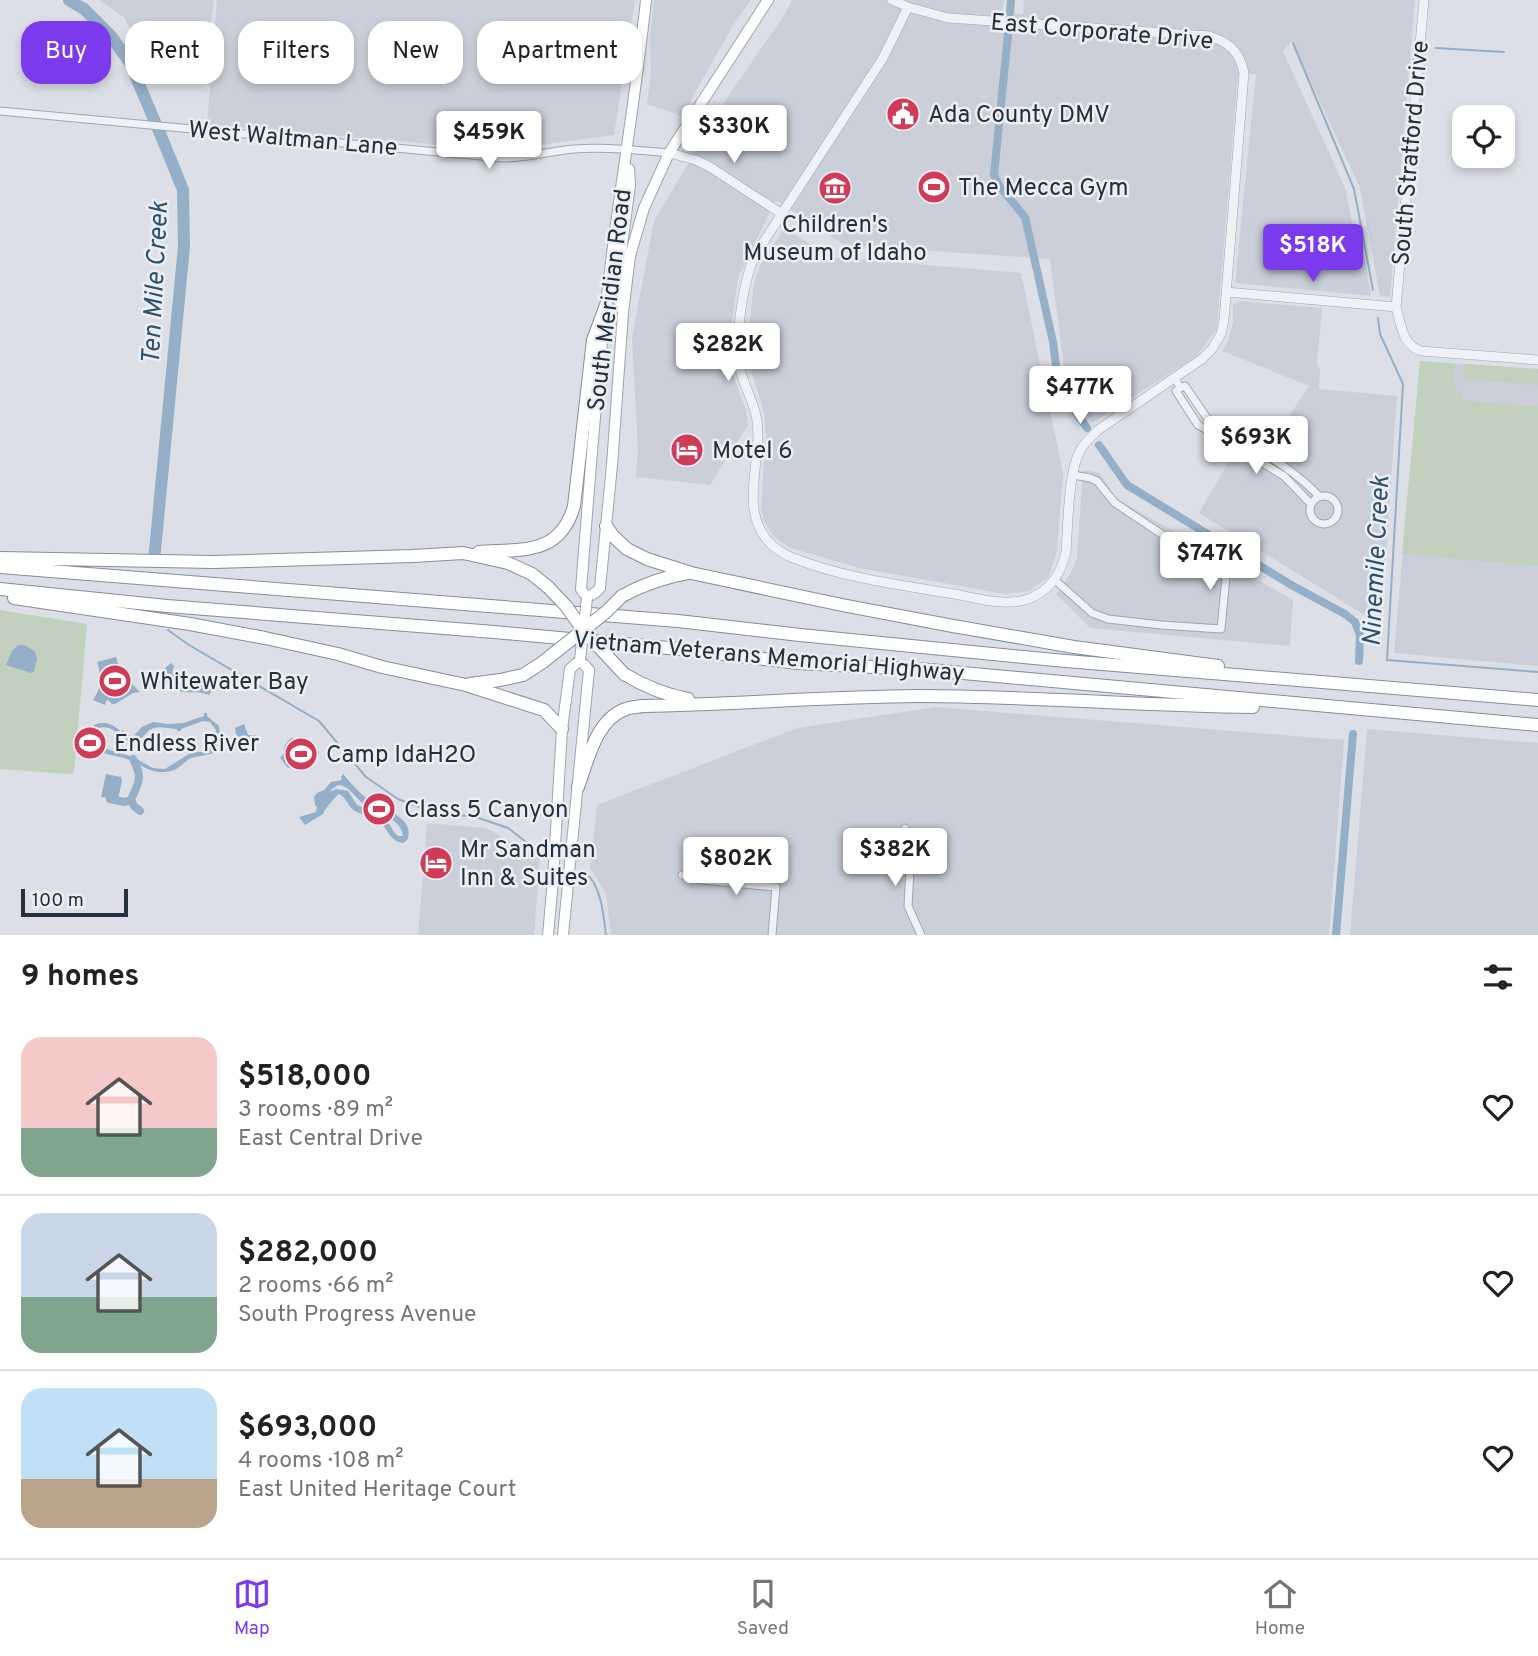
<!DOCTYPE html>
<meta charset="utf-8">
<style>
:root{--surface:#fff;--page:#f6f6f6;--text:#222;--muted:#767676;--line:#e0e0e0;--accent:#7c3aed}
body{margin:0;font-family:Overpass,sans-serif;background:var(--page);color:var(--text);height:100vh;display:flex;flex-direction:column;font-size:26px;white-space:nowrap}
*{box-sizing:border-box;margin:0}
p{font-size:23px;color:var(--muted)}
.icon{flex:none;width:38px;height:38px;fill:none;stroke:currentColor;stroke-width:2;stroke-linecap:round;stroke-linejoin:round}
.map{position:relative;height:935px;overflow:hidden}
.details{display:flex;flex-direction:column;background:var(--surface);flex:1}
.details>*{flex:none}
.hud{position:absolute;left:21px;top:21px;width:700px;height:63px;display:flex;gap:14px}
.controls{position:absolute;left:1452px;top:105px;display:grid;gap:14px}
.controls a{display:grid;place-items:center;width:63px;height:63px;border-radius:14px;background:var(--surface);box-shadow:0 4px 10px #0003;font-size:35px}
.scale{position:absolute;left:21px;bottom:18px;width:107px;box-sizing:border-box;padding-left:7px;border:4px solid #252f3d;border-top:0;font-size:19px;line-height:24px;white-space:nowrap;color:#252f3d;-webkit-text-stroke:5px #ebeff4;paint-order:stroke}
.price{position:absolute;translate:-50% -60px;padding:0 16px;border-radius:7px;background:#fff;color:#222;font-size:23px;line-height:46px;filter:drop-shadow(0 2px 4px #0008)}
.price::after{content:'';position:absolute;left:50%;top:42px;width:21px;height:16px;margin-left:-10px;background:inherit;clip-path:polygon(0 0,100% 0,50% 100%)}
.price.on{background:var(--accent);color:#fff}
ul{padding:0;list-style:none}
li{display:flex;align-items:center;gap:21px;height:175px;padding:0 21px}
li+li{border-top:2px solid var(--line)}
li span{display:grid;place-items:center;flex:none;width:196px;height:140px;border-radius:21px;color:#555}
li>.icon{margin-inline-start:auto}
span .icon{width:84px;height:84px;fill:#fffc;stroke-width:1}
li b{font-size:30px}
h2{display:flex;justify-content:space-between;align-items:center;height:84px;padding:0 21px;font-size:30px}
.tag{padding:0 24px;border-radius:21px;background:var(--surface);box-shadow:0 4px 10px #0003;font-size:24px;line-height:63px}
.tag.on{background:var(--accent);color:#fff}
.dock{display:flex;justify-content:space-around;align-items:center;height:98px;border-top:2px solid var(--line);background:var(--surface);font-size:19px;color:var(--muted)}
.dock a{display:grid;justify-items:center;gap:4px}
.dock .on{color:var(--accent)}
.map>svg:first-child{display:block}
.built{fill:#cacfd9}
.green{fill:#c2d1bd}
.water{fill:#95afc8;fill-rule:evenodd}
.lines{fill:none;stroke-linecap:round;stroke-linejoin:round}
.stream{stroke:#95afc8;stroke-width:2}
.canal{stroke:#95afc8;stroke-width:8}
.river{stroke:#95afc8;stroke-width:12}
.minor-casing{stroke:#a1a7b0;stroke-width:9}
.tertiary-casing{stroke:#a1a7b0;stroke-width:10}
.primary-casing{stroke:#9ba5b2;stroke-width:12}
.motorway-casing{stroke:#838e9d;stroke-width:14}
.minor{stroke:#eef1f5;stroke-width:7}
.tertiary{stroke:#eef1f5;stroke-width:9}
.primary{stroke:#fff;stroke-width:10}
.motorway{stroke:#fff;stroke-width:12}
.primary-bridge-casing{stroke:#9ba5b2;stroke-width:12;stroke-linecap:butt}
.motorway-bridge-casing{stroke:#838e9d;stroke-width:14;stroke-linecap:butt}
.primary-bridge{stroke:#fff;stroke-width:10}
.motorway-bridge{stroke:#fff;stroke-width:12}
.labels{text-anchor:middle;stroke-width:5;stroke-linejoin:round;paint-order:stroke}
.street-label{font-size:24px;fill:#252f3d;stroke:#ebeff4}
.poi-label{font-size:24px;fill:#252f3d;stroke:#ebeff4;text-anchor:start}
.water-label{font-size:26px;font-style:italic;fill:#2f4f71;stroke:#ebeff4}
</style>
<div class="map">
<svg width="1538" height="935" viewBox="0 0 1538 935">
<rect width="100%" height="100%" fill="#dce0e6"/>
<!-- built -->
<path class="built" d="M 99,0 L 214,0 L 207,55 L 138,48 L 125,18 Z
M 217,0 L 635,0 L 614,135 L 503,150 L 207,125 Z
M 654,0 L 751,0 L 732,27 L 682,116 L 647,104 L 651,73 L 650,36 Z
M 792,0 L 1004,0 L 1002,13 L 1023,14 L 1024,0 L 1415,0 L 1390,297 L 1380,296 L 1360,188 L 1292,41 L 1283,51 L 1346,190 L 1357,250 L 1364,254 L 1371,296 L 1235,283 L 1256,74 L 1238,74 L 1217,328 L 1197,356 L 1092,423 L 1066,381 L 1050,259 L 844,245 L 776,200 L 738,278 L 729,345 L 732,372 L 746,409 L 748,425 L 710,485 L 636,477 L 638,450 L 632,338 L 654,221 L 731,92 L 785,14 Z
M 784,229 L 833,257 L 1021,273 L 1063,473 L 1057,551 L 1048,578 L 1028,591 L 1005,594 L 859,568 L 791,548 L 774,537 L 764,521 L 761,507 L 766,436 L 764,412 L 746,354 L 754,284 L 760,265 Z
M 1239,301 L 1322,308 L 1317,364 L 1320,369 L 1319,389 L 1397,396 L 1381,625 L 1199,513 L 1233,454 L 1280,430 L 1309,386 L 1222,351 L 1228,341 L 1233,323 L 1233,305 Z
M 1420,361 L 1538,369 L 1538,666 L 1394,653 Z
M 1083,470 L 1100,473 L 1116,498 L 1293,600 L 1290,646 L 1090,628 L 1056,594 L 1069,576 L 1077,558 Z
M 936,707 L 1344,740 L 1329,935 L 611,935 L 606,894 L 590,868 L 597,805 L 797,728 Z
M 1367,729 L 1538,743 L 1538,935 L 1350,935 Z
M 427,823 L 486,828 L 540,858 L 534,935 L 418,935 Z"/>
<!-- green -->
<path class="green" d="M 1420,361 L 1455,364 C 1454,375 1450,389 1462,394 L 1462,400 L 1538,407 L 1538,566 L 1402,554 Z
M 1464,364 L 1538,369 L 1538,385 L 1465,379 L 1463,386 Z
M 0,610 L 87,624 L 74,773 L 66,774 L 2,769 L 0,770 Z"/>
<!-- water -->
<path class="water" d="M 18,645 L 24,645 L 35,651 L 37,659 L 34,671 L 31,673 L 6,665 L 12,651 Z
M 116,657 L 121,673 L 140,692 L 133,693 L 115,704 L 112,704 L 108,700 L 106,701 L 105,705 L 93,700 C 103,683 102,681 97,662 Z
M 171,663 L 174,666 L 172,673 L 188,687 L 192,686 L 198,676 L 215,686 L 209,695 C 191,688 185,699 167,683 L 164,686 L 153,679 L 157,677 L 159,673 Z
M 204,713 L 207,713 L 207,716 L 219,726 L 220,737 L 216,751 C 207,757 198,755 189,759 C 183,763 179,769 171,771 C 152,776 141,764 124,758 C 113,755 102,754 92,749 C 75,729 103,712 121,732 L 123,730 L 126,732 L 125,734 L 133,736 L 142,727 L 153,722 L 168,724 L 183,723 L 204,716 ZM 203,721 L 210,722 L 216,730 L 211,749 L 204,752 L 192,752 L 165,769 L 153,768 L 133,757 L 97,746 L 92,741 C 91,730 100,724 111,729 C 120,733 124,743 136,741 C 144,739 146,730 154,728 C 161,726 170,729 177,729 L 177,731 L 181,731 L 181,729 Z
M 244,724 L 248,735 L 256,735 L 257,741 L 256,743 L 251,743 L 251,747 L 239,751 L 235,728 Z
M 291,738 C 303,737 311,744 319,752 L 314,765 L 312,764 L 308,769 C 300,770 292,766 288,768 L 280,758 L 284,753 C 283,746 286,743 291,738 Z
M 106,774 L 121,777 L 122,781 L 118,799 L 101,797 Z
M 343,774 C 351,783 358,792 368,799 C 381,808 417,818 407,840 L 403,843 C 390,841 389,832 382,824 C 374,816 364,816 355,811 C 348,807 347,798 339,794 C 336,796 324,810 323,814 L 305,825 L 299,817 L 316,812 L 317,807 L 315,805 L 314,797 L 317,793 L 324,790 L 331,782 L 342,780 L 341,777 ZM 338,785 C 350,786 355,798 365,805 C 378,814 401,818 403,836 L 398,836 L 394,832 L 387,820 L 381,815 L 357,805 L 348,791 L 336,789 L 330,792 L 332,789 Z"/>
<g class="lines">
<!-- stream -->
<path class="stream" d="M 1293,43 L 1354,189 L 1373,290
M 1436,48 L 1504,52
M 1378,318 L 1380,334 L 1403,384 L 1387,660 L 1538,672
M 168,630 L 189,645 L 319,721 L 366,777 L 398,799 L 432,812 L 476,817 L 508,828 L 538,851
M 204,739 L 209,745 L 209,750
M 586,874 C 601,884 604,918 606,935"/>
<!-- canal -->
<path class="canal" d="M 1010,13 L 1011,0
M 1008,34 L 994,175 L 1000,187 L 1025,217 L 1053,342 L 1057,374 L 1064,395 L 1087,428
M 1099,445 L 1127,485 L 1293,586 L 1345,614 L 1355,622 L 1360,635 L 1359,661
M 112,788 L 110,799 L 125,802 L 131,800 C 139,781 143,778 133,759
M 131,800 L 134,806 L 140,811
M 1336,935 L 1353,734"/>
<!-- river -->
<path class="river" d="M 69,0 L 84,9 L 111,36 L 130,63 L 164,143 L 183,190 L 184,246 L 154,561"/>
<defs>
<path id="minor" d="M 0,111 L 502,158 C 527,158 550,151 574,149 C 606,147 638,150 669,153
M 1175,378 L 1180,388 L 1176,391 L 1198,425 L 1219,437 L 1224,435 L 1231,439 L 1231,444 L 1284,476 L 1311,504
M 1180,388 L 1185,386 L 1207,418 L 1223,428 L 1224,435
M 1231,439 L 1236,436 C 1267,455 1294,470 1319,496
M1310 510a14 14 0 1 1 28 0a14 14 0 1 1-28 0Z
M 1055,580 L 1092,613 L 1108,619 L 1161,625 L 1221,629 L 1226,577 L 1115,503 L 1097,481 L 1090,478 L 1073,475
M 905,828 L 909,839 L 911,852 L 908,906 L 921,935
M 682,875 L 702,880 L 776,887 L 772,935"/>
<path id="tertiary" d="M 892,0 L 908,7 L 948,18 L 1209,36 C 1229,42 1240,52 1244,73 L 1224,320 L 1221,334 L 1212,349 L 1202,359 L 1098,430 C 1091,437 1084,443 1080,451 C 1068,473 1068,526 1066,552 C 1061,574 1050,591 1028,599 C 1005,607 977,598 954,594 C 900,585 844,578 793,558 C 783,554 774,548 767,540 C 738,505 765,455 756,415 C 752,399 744,385 740,370 C 734,340 743,282 755,255 L 883,58 L 908,7
M 1424,0 L 1396,307 C 1401,324 1402,345 1421,351 L 1538,360
M 669,153 L 696,160 L 710,167 L 782,214
M 1226,292 L 1396,307"/>
<path id="primary" d="M 646,0 C 637,85 623,169 612,254 C 598,366 590,477 581,589 L 587,598 L 596,592 L 600,588 L 612,465 L 623,313 L 630,256 L 644,208 L 669,153 L 768,0
M 622,309 L 616,290 L 630,185 L 629,169
M 548,935 L 553,880 L 562,729 L 570,669 L 580,660 L 589,670 L 563,935"/>
<path id="motorway" d="M 606,526 L 613,536 L 627,549 L 647,559 L 691,573 L 842,605 L 953,626 L 1074,647 L 1218,666
M 479,552 C 521,549 560,556 574,506 L 593,340 L 606,305
M 0,558 L 214,562 L 413,556 L 463,553 L 508,563 L 532,574 L 549,588
M 0,567 L 678,621 L 800,635 L 1054,660 L 1538,700
M 0,589 L 167,606 L 494,632 L 679,649 L 798,663 L 930,670 L 1538,725
M 622,596 C 644,584 664,577 688,573
M 14,598 L 190,624 L 265,638 L 338,654 L 382,667 L 466,685 L 544,710 L 562,729
M 624,674 C 644,686 665,695 688,699
M 470,684 L 500,680 L 523,675 L 543,662
M 578,787 C 588,760 596,719 626,709 C 631,707 637,707 643,706 C 735,704 827,697 918,696 C 1030,696 1141,706 1253,707"/>
</defs>
<!-- minor casing -->
<use href="#minor" class="minor-casing"/>
<!-- tertiary casing -->
<use href="#tertiary" class="tertiary-casing"/>
<!-- primary casing -->
<use href="#primary" class="primary-casing"/>
<!-- motorway casing -->
<use href="#motorway" class="motorway-casing"/>
<!-- minor -->
<use href="#minor" class="minor"/>
<!-- tertiary -->
<use href="#tertiary" class="tertiary"/>
<!-- primary -->
<use href="#primary" class="primary"/>
<!-- motorway -->
<use href="#motorway" class="motorway"/>
<defs>
<path id="primary-bridge" d="M 580,660 L 587,598"/>
<path id="motorway-bridge" d="M 549,588 L 566,606 L 583,630 L 624,674
M 543,662 L 606,612 L 622,596"/>
</defs>
<!-- primary-bridge casing -->
<use href="#primary-bridge" class="primary-bridge-casing"/>
<!-- motorway-bridge casing -->
<use href="#motorway-bridge" class="motorway-bridge-casing"/>
<!-- primary-bridge -->
<use href="#primary-bridge" class="primary-bridge"/>
<!-- motorway-bridge -->
<use href="#motorway-bridge" class="motorway-bridge"/>
</g>
<!-- icons -->
<defs>
<symbol id="civic-disc" viewBox="-11 -11 22 22"><circle r="9.5" fill="#d03c57" stroke="#ebeff4"/><path d="M-.6-6.5H3V-4.5H.6V-3L4-1V1h2V6H-6V1h2V-1L-.6-3ZM-1.2 2.5V6h2.4V2.5Z" fill="#fff"/></symbol>
<symbol id="stadium-disc" viewBox="-11 -11 22 22"><circle r="9.5" fill="#d03c57" stroke="#ebeff4"/><path d="M0-5a6.5 5 0 1 0 0 10a6.5 5 0 1 0 0-10ZM-3.5-1.8h7v3.6h-7Z" fill="#fff"/></symbol>
<symbol id="museum-disc" viewBox="-11 -11 22 22"><circle r="9.5" fill="#d03c57" stroke="#ebeff4"/><path d="M0-6L6-3V-2H-6V-3ZM-5-1h2V3h-2ZM-1-1h2V3h-2ZM3-1h2V3H3ZM-6 4H6V6H-6Z" fill="#fff"/></symbol>
<symbol id="hotel-disc" viewBox="-11 -11 22 22"><circle r="9.5" fill="#d03c57" stroke="#ebeff4"/><path d="M-6-4.5h1.5V1H6V5H4.5V3h-9V5H-6ZM-4 0a1.8 1.8 0 1 1 3.6 0ZM.5 0V-2.5h3Q6-2.5 6 0Z" fill="#fff"/></symbol>
</defs>
<g fill-rule="evenodd">
<use href="#civic-disc" x="884" y="95" width="38" height="38"/>
<use href="#stadium-disc" x="915" y="168" width="38" height="38"/>
<use href="#museum-disc" x="816" y="169" width="38" height="38"/>
<use href="#hotel-disc" x="668" y="431" width="38" height="38"/>
<use href="#stadium-disc" x="96" y="662" width="38" height="38"/>
<use href="#stadium-disc" x="71" y="724" width="38" height="38"/>
<use href="#stadium-disc" x="282" y="735" width="38" height="38"/>
<use href="#stadium-disc" x="360" y="790" width="38" height="38"/>
<use href="#hotel-disc" x="417" y="844" width="38" height="38"/>
</g>
<g class="labels">
<!-- street labels -->
<g class="street-label">
<text transform="translate(1102 31) rotate(5)" y="8">East Corporate Drive</text>
<text transform="translate(293 138) rotate(5)" y="8">West Waltman Lane</text>
<text transform="translate(1410 153) rotate(-85)" y="8">South Stratford Drive</text>
<text transform="translate(609 300) rotate(-83)" y="8">South Meridian Road</text>
<text transform="translate(769 656) rotate(5)" y="8">Vietnam Veterans Memorial Highway</text>
</g>
<!-- poi labels -->
<g class="poi-label">
<text x="928" y="122">Ada County DMV</text>
<text x="958" y="195">The Mecca Gym</text>
<text x="835" y="232" text-anchor="middle">Children's<tspan x="835" dy="28">Museum of Idaho</tspan></text>
<text x="712" y="458">Motel 6</text>
<text x="140" y="689">Whitewater Bay</text>
<text x="114" y="751">Endless River</text>
<text x="326" y="762">Camp IdaH2O</text>
<text x="404" y="817">Class 5 Canyon</text>
<text x="460" y="857">Mr Sandman<tspan x="460" dy="28">Inn &amp; Suites</tspan></text>
</g>
<!-- water labels -->
<g class="water-label">
<text transform="translate(154 283) rotate(-87)" y="9">Ten Mile Creek</text>
<text transform="translate(1375 561) rotate(-87)" y="9">Ninemile Creek</text>
</g>
</g>
</svg>
<div class="controls">
<a><svg class="icon" aria-label="locate" viewBox="0 0 24 24"><circle cx="12" cy="12" r="6"/><path d="M12 2v4M12 18v4M2 12h4M18 12h4"/></svg></a>
</div>
<div class="scale">100 m</div>
<b class="price" style="left:734px;top:165px">$330K</b>
<b class="price" style="left:489px;top:171px">$459K</b>
<b class="price on" style="left:1313px;top:284px">$518K</b>
<b class="price" style="left:728px;top:383px">$282K</b>
<b class="price" style="left:1080px;top:426px">$477K</b>
<b class="price" style="left:1256px;top:476px">$693K</b>
<b class="price" style="left:1210px;top:592px">$747K</b>
<b class="price" style="left:895px;top:888px">$382K</b>
<b class="price" style="left:736px;top:897px">$802K</b>
<div class="hud">
<a class="tag on">Buy</a>
<a class="tag">Rent</a>
<a class="tag">Filters</a>
<a class="tag">New</a>
<a class="tag">Apartment</a>
</div>
</div>
<section class="details">
<h2>9 homes<svg class="icon" aria-label="filters" viewBox="0 0 24 24"><path d="M4 7h16M4 17h16"/><circle cx="9" cy="7" r="2"/><circle cx="15" cy="17" r="2"/></svg></h2>
<ul>
<li><span style="background:linear-gradient(#f6c9c9 65%,#7fa58c 0)"><svg class="icon" aria-label="home" viewBox="0 0 24 24"><path d="M3 11l9-7 9 7M6 9v11h12V9"/></svg></span><div><b>$518,000</b><p>3 rooms · 89 m²</p><p>East Central Drive</p></div><svg class="icon" aria-label="heart" viewBox="0 0 24 24"><path d="M12 20l-8-8c-3-5 5-10 8-4 3-6 11-1 8 4z"/></svg></li>
<li><span style="background:linear-gradient(#c9d6e8 60%,#7fa58c 0)"><svg class="icon" aria-label="home" viewBox="0 0 24 24"><path d="M3 11l9-7 9 7M6 9v11h12V9"/></svg></span><div><b>$282,000</b><p>2 rooms · 66 m²</p><p>South Progress Avenue</p></div><svg class="icon" aria-label="heart" viewBox="0 0 24 24"><path d="M12 20l-8-8c-3-5 5-10 8-4 3-6 11-1 8 4z"/></svg></li>
<li><span style="background:linear-gradient(#bfe0f5 65%,#b9a48a 0)"><svg class="icon" aria-label="home" viewBox="0 0 24 24"><path d="M3 11l9-7 9 7M6 9v11h12V9"/></svg></span><div><b>$693,000</b><p>4 rooms · 108 m²</p><p>East United Heritage Court</p></div><svg class="icon" aria-label="heart" viewBox="0 0 24 24"><path d="M12 20l-8-8c-3-5 5-10 8-4 3-6 11-1 8 4z"/></svg></li>
</ul>
</section>
<nav class="dock">
<a class="on"><svg class="icon" aria-label="map" viewBox="0 0 24 24"><path d="M3 6l6-2 6 2 6-2v14l-6 2-6-2-6 2zM9 4v14M15 6v14"/></svg>Map</a>
<a><svg class="icon" aria-label="saved" viewBox="0 0 24 24"><path d="M7 4h10v16l-5-4-5 4z"/></svg>Saved</a>
<a><svg class="icon" aria-label="home" viewBox="0 0 24 24"><path d="M3 11l9-7 9 7M6 9v11h12V9"/></svg>Home</a>
</nav>
